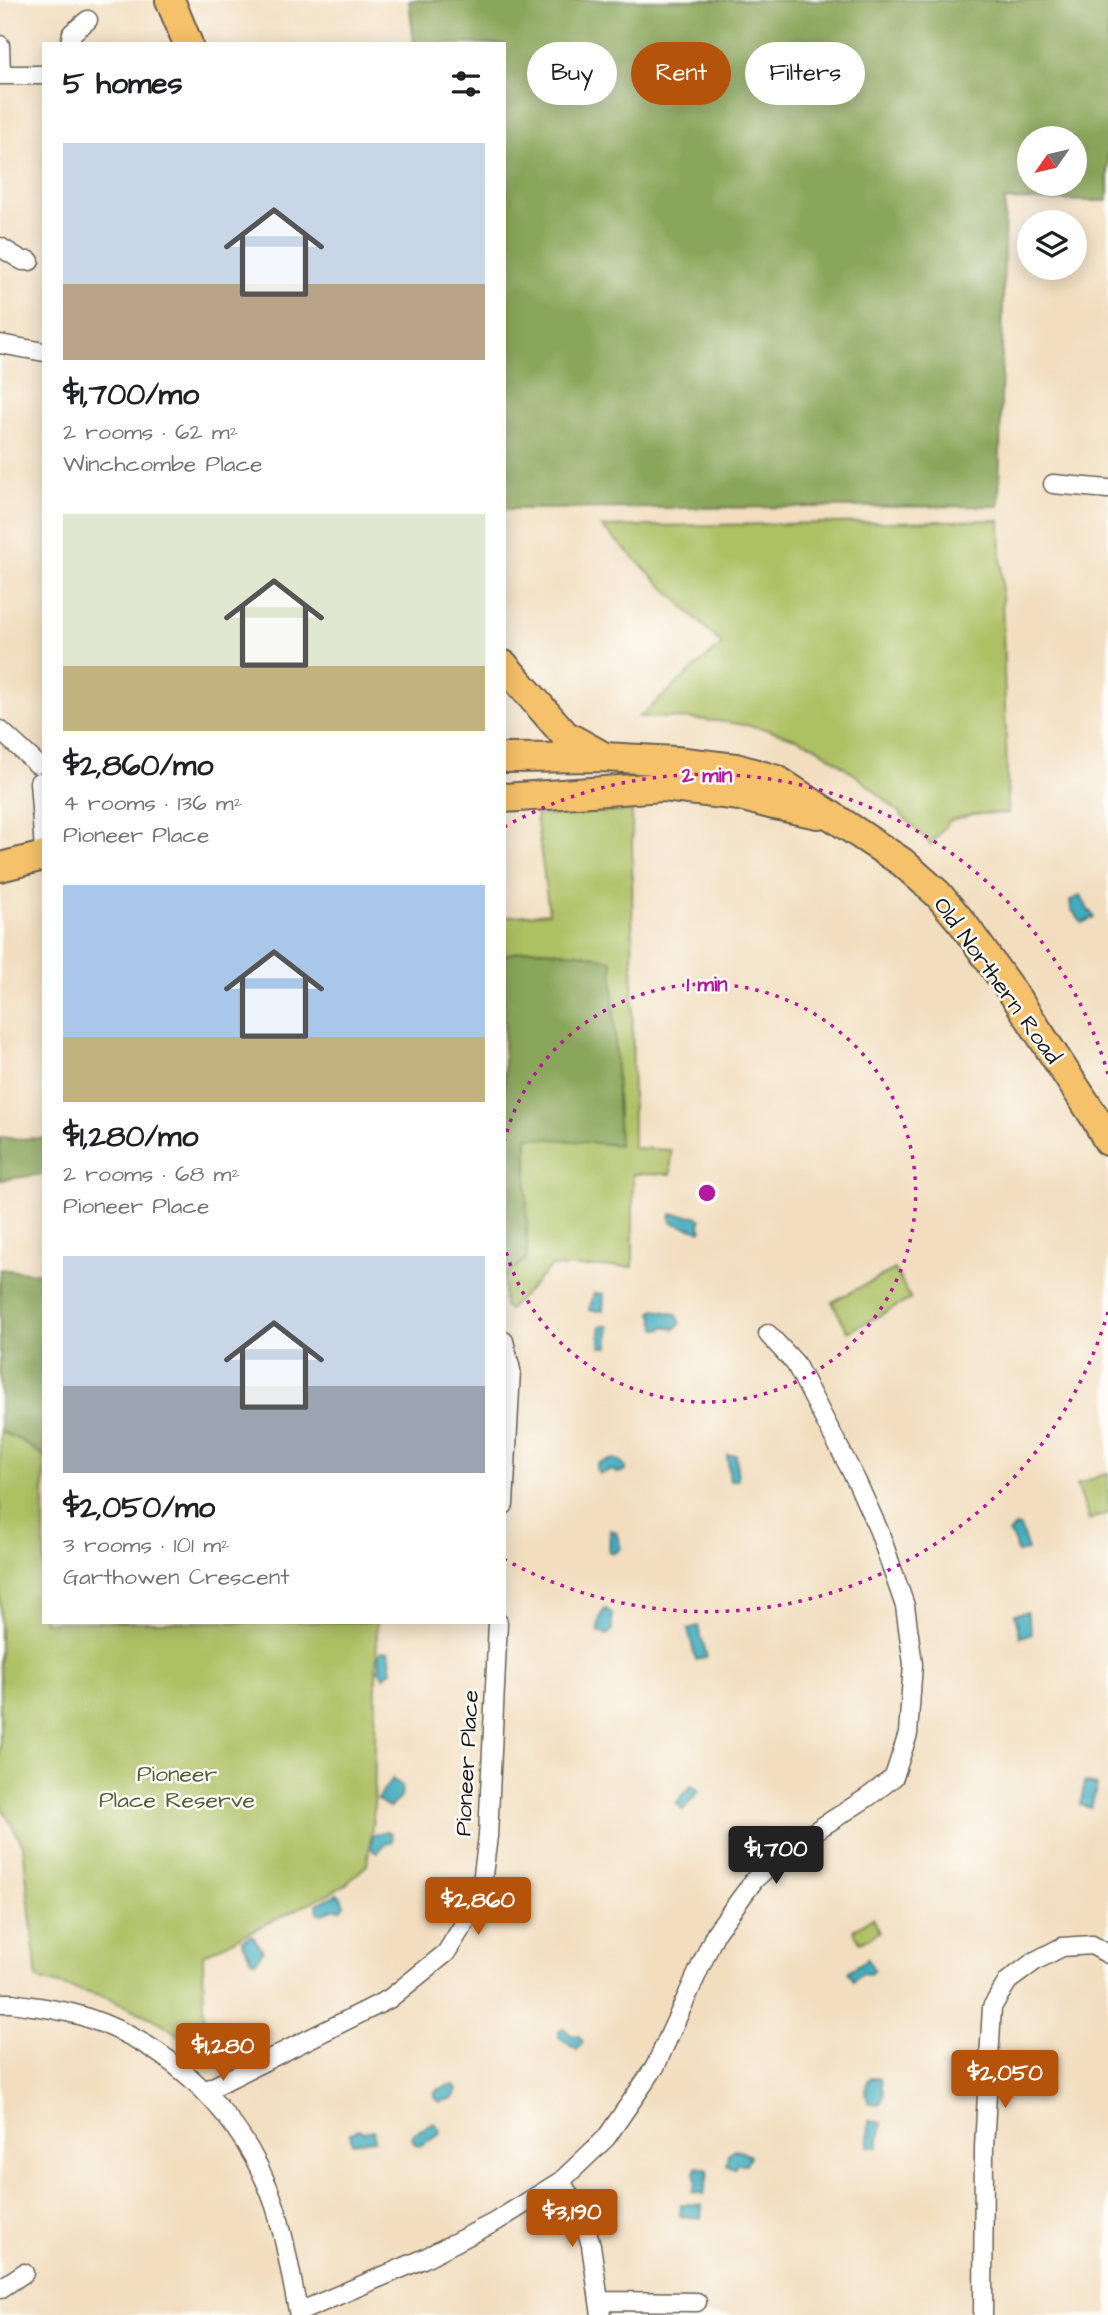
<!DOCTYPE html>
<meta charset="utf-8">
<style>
:root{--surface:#fff;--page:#f6f6f6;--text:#202124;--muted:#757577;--accent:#b45309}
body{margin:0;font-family:"Architects Daughter",sans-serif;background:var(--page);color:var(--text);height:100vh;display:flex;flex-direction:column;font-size:26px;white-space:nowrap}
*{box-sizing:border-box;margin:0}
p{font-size:23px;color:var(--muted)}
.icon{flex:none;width:38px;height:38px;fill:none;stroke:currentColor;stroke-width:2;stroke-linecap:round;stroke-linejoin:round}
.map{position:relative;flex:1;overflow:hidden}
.sheet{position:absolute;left:42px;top:42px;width:464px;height:1582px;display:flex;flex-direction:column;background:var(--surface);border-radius:0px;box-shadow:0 4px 18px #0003}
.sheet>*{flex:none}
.hud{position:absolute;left:527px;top:42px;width:476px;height:63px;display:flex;gap:14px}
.needle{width:46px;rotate:236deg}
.tools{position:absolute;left:1017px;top:126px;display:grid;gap:14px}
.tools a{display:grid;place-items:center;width:70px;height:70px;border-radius:50%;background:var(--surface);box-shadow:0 4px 18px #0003;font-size:35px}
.price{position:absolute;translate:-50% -60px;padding:0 16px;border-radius:7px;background:var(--accent);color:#fff;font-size:23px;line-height:46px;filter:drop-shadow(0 2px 4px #0008)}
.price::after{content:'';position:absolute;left:50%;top:42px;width:21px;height:16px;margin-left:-10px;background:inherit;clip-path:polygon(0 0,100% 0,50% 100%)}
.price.selected{background:#222;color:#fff}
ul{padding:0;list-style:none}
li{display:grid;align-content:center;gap:14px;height:371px;padding:0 21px}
li span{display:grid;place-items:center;height:217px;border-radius:0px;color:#555}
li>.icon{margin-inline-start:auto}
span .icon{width:126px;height:126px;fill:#fffc;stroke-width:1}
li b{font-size:30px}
h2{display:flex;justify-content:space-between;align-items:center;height:84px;padding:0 21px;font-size:30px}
.chip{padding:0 24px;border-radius:32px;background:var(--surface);box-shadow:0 4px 18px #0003;font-size:24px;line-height:63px}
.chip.selected{background:var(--accent);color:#fff}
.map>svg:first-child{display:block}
.green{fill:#adc064;stroke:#646e40;stroke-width:2}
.forest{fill:#8aa65a;stroke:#53613b;stroke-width:2;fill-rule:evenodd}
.water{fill:#3facbd;stroke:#2e646c;stroke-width:2}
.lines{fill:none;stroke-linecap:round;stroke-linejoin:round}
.minor-casing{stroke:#676055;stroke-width:21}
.primary-casing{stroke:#676055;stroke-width:32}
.minor{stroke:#fff;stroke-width:18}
.primary{stroke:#f5c16b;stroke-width:28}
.ring{fill:none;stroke:#b5179e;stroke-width:3.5;stroke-dasharray:3.5 7}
.labels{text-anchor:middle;stroke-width:5;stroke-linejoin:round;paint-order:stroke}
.street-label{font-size:23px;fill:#1c1c1c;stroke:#fdfcf7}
.park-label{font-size:23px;fill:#565e39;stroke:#fdfcf7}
.centre{fill:#b5179e;stroke:#fdfcf7;stroke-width:3.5}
.ring-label{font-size:21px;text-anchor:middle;font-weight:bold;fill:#b5179e;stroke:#fdfcf7;stroke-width:5;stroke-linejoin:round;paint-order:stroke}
</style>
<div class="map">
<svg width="1108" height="2315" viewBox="0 0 1108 2315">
<rect width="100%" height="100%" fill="#fdfcf7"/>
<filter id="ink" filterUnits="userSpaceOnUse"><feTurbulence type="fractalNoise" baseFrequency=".0143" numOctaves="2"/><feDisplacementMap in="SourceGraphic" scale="14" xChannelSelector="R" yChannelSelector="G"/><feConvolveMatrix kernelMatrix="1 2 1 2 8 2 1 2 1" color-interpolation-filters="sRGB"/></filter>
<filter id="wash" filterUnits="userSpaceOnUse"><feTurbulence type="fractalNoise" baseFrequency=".00686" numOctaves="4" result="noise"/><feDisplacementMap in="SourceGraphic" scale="28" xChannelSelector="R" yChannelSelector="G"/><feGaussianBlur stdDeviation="1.57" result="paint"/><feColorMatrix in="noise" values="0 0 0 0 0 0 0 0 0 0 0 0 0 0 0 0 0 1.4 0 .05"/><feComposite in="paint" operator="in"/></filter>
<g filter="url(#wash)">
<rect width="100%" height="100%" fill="#f2debf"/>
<!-- green -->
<path class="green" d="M 1000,520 L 1008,813 L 974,814 L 949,821 L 931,845 C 902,814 873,787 839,763 C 830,757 822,750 812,745 C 760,721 696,718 639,717 L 722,644 L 602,527 Z
M 632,811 L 633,1148 L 671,1150 L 671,1174 L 633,1174 L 633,1267 L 551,1267 L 509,1310 L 504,1306 L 504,917 L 549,913 L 536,816 Z
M 895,1269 L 911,1299 L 848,1332 L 832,1302 Z
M 0,1280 L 44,1289 L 44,1622 L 377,1622 L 374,1811 L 367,1865 L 344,1886 L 203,1955 L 205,2054 L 160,2022 L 107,1998 L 37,1979 L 23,1845 L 0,1804 Z
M 1108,1473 L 1108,1513 L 1089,1520 L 1077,1484 Z
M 872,1918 L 879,1932 L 860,1943 L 853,1930 Z"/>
<!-- forest -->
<path class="forest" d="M 409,0 L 1108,0 L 1108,201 L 1005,200 L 999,506 L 504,509 L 504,44 L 414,44 ZM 1074,138 L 1074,184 L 1029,184 L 1029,138 Z
M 531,949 L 579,953 L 612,960 L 619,1145 L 527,1137 L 527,1258 L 504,1278 L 504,955 Z
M 0,1137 L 16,1139 L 44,1138 L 44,1174 L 0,1180 Z
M 0,1269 L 44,1274 L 44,1457 L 22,1441 L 0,1431 Z"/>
<!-- water -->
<path class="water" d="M 1081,895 L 1089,912 L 1091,911 L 1094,917 L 1082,923 L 1071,909 L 1070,901 Z
M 671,1214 L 696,1216 L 701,1220 L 699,1223 L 702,1230 L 700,1231 L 673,1223 L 670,1219 Z
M 594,1293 L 604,1294 L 603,1311 L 589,1310 Z
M 655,1310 L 676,1314 L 681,1323 L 675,1329 L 665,1326 L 662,1329 L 657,1329 L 652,1312 Z
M 600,1326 L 609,1326 L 609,1347 L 600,1347 Z
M 727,1455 L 736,1455 L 738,1480 L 730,1481 Z
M 614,1459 L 621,1461 L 626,1468 L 624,1472 L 617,1473 L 611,1470 L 599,1474 L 596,1469 L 598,1463 Z
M 1015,1527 L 1020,1527 L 1028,1550 L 1018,1553 L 1016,1550 L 1014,1539 L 1009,1533 Z
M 610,1530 L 616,1532 L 621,1548 L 615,1553 L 609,1552 Z
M 606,1609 L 612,1613 L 612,1630 L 607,1635 L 599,1632 C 597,1626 600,1613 606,1609 Z
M 1027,1612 L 1032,1634 L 1020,1637 L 1015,1614 Z
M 698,1626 L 707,1657 L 696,1660 L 688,1629 Z
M 382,1651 L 389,1652 C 392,1658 389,1664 391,1671 L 384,1677 L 378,1670 L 380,1666 L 378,1655 Z
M 392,1779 L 402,1786 L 401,1797 L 389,1808 L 377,1799 Z
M 1085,1782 L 1097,1785 L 1091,1808 L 1080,1805 Z
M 692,1785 L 699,1791 L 683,1810 L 676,1803 Z
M 388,1831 L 392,1834 L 391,1842 L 385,1844 L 377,1853 L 372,1850 L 371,1843 L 373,1834 Z
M 337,1894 L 341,1897 L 344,1905 L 342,1909 L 333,1909 L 324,1914 L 318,1913 L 317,1904 Z
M 252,1935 L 263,1951 L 256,1961 L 251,1960 L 243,1942 L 243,1940 Z
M 868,1959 L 874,1970 L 870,1974 L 862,1973 L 854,1981 L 848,1971 Z
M 564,2029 L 573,2036 L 578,2035 L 583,2042 L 577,2050 L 559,2038 L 559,2031 Z
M 870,2078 L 880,2078 L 884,2096 L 880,2104 L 869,2104 C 866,2096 864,2084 870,2078 Z
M 450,2085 L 454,2085 L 457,2089 L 454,2098 L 439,2102 L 434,2097 L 435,2091 Z
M 869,2121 L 882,2123 L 878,2147 L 868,2146 Z
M 434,2123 L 440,2130 L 439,2135 L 419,2146 L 415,2145 L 412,2138 L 414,2133 Z
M 359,2129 L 363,2132 L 373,2130 L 375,2140 L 352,2143 L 350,2133 Z
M 736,2149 L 750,2156 L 746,2164 L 737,2164 L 734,2169 L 727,2166 L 729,2153 Z
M 697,2167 L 707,2169 L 708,2173 L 704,2194 L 692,2192 L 696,2184 L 695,2173 Z
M 681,2204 L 702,2205 L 701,2218 L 680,2216 Z"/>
</g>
<g filter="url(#ink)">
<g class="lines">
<defs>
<path id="minor" d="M 70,44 L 72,33 L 88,20
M 0,45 L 1,75
M 0,75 L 44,75
M 0,247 L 23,261 L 30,261
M 0,344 L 44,352
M 1053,484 L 1108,489
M 0,730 L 37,764
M 39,782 L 44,850
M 504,1341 L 511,1370 L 504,1505
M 0,2003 L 12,2003 C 36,2007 62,2009 85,2017 C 174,2046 245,2117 275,2206 C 286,2240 291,2279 299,2315
M 205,2091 L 389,1999 L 446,1953 L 480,1898 L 488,1836 L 498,1622
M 561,2181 L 584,2221 L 591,2245 L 601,2315
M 0,2289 L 24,2273
M 600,2301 L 697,2302
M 299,2312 L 423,2259 L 495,2222 L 561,2181 L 606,2138 L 655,2067 L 716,1932 L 755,1879 L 792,1846 L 868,1797 L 894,1777 L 908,1734 L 913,1664 L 905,1606 L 879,1531 L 857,1482 L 795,1363 L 768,1334
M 983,2315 L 984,2147 L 992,2007 L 1008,1981 L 1035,1961 L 1062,1947 L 1092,1945 L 1108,1954"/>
<path id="primary" d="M 170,0 L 188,44
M 504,665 L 565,735 L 601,755
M 504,758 L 604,757 L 676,761 L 736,768 L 777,780 L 902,862 L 938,894 L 964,925 L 1017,999 L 1094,1116 L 1108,1141
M 504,798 L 663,787 L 740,796 L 770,804 L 818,814
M 0,867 L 44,856"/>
</defs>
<!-- minor casing -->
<use href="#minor" class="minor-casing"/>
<!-- primary casing -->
<use href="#primary" class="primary-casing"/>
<!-- minor -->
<use href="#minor" class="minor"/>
<!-- primary -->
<use href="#primary" class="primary"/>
</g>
</g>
<!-- distance rings -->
<g class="ring">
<path d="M504 1142A209 209 0 1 1 504 1244"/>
<path d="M1108 1312A418 418 0 0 1 504 1559M504 827A418 418 0 0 1 1108 1074"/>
</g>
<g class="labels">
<!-- street labels -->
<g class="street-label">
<text transform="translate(998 980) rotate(54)" y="8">Old Northern Road</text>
<text transform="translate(466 1763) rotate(-87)" y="8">Pioneer Place</text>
</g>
<!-- park labels -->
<g class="park-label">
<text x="177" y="1781">Pioneer<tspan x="177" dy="26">Place Reserve</tspan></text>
</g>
</g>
<circle cx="707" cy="1193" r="10" class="centre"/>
<g class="ring-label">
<text x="707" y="782">2 min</text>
<text x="707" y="991">1 min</text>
</g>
</svg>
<div class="tools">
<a><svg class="needle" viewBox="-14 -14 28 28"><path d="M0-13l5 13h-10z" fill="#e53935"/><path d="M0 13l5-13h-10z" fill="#757577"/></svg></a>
<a><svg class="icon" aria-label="layers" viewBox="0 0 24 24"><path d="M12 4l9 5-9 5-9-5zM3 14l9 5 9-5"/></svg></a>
</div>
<b class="price selected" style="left:776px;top:1886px">$1,700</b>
<b class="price" style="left:478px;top:1937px">$2,860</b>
<b class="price" style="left:223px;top:2083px">$1,280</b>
<b class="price" style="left:1005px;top:2110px">$2,050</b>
<b class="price" style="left:572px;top:2249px">$3,190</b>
<div class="hud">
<a class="chip">Buy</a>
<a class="chip selected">Rent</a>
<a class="chip">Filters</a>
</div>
<section class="sheet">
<h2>5 homes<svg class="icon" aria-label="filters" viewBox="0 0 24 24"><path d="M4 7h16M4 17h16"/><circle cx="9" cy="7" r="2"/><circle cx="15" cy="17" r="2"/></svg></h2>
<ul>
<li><span style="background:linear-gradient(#c9d6e8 65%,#b9a48a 0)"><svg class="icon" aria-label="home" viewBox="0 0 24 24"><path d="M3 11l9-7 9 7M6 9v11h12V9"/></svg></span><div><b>$1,700/mo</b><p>2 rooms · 62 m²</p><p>Winchcombe Place</p></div></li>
<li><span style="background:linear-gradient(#dfe7d0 70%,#c2b280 0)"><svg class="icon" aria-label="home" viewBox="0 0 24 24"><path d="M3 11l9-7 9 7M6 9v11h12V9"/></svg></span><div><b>$2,860/mo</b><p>4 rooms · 136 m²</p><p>Pioneer Place</p></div></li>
<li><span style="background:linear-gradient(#a9c7e8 70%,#c2b280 0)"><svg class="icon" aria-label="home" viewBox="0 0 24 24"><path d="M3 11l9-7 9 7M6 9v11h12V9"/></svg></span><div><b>$1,280/mo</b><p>2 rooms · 68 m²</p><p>Pioneer Place</p></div></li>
<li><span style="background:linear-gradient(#c9d6e8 60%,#9aa5b1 0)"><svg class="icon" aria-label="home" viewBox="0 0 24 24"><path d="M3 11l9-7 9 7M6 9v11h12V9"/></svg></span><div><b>$2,050/mo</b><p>3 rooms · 101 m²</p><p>Garthowen Crescent</p></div></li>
</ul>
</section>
</div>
